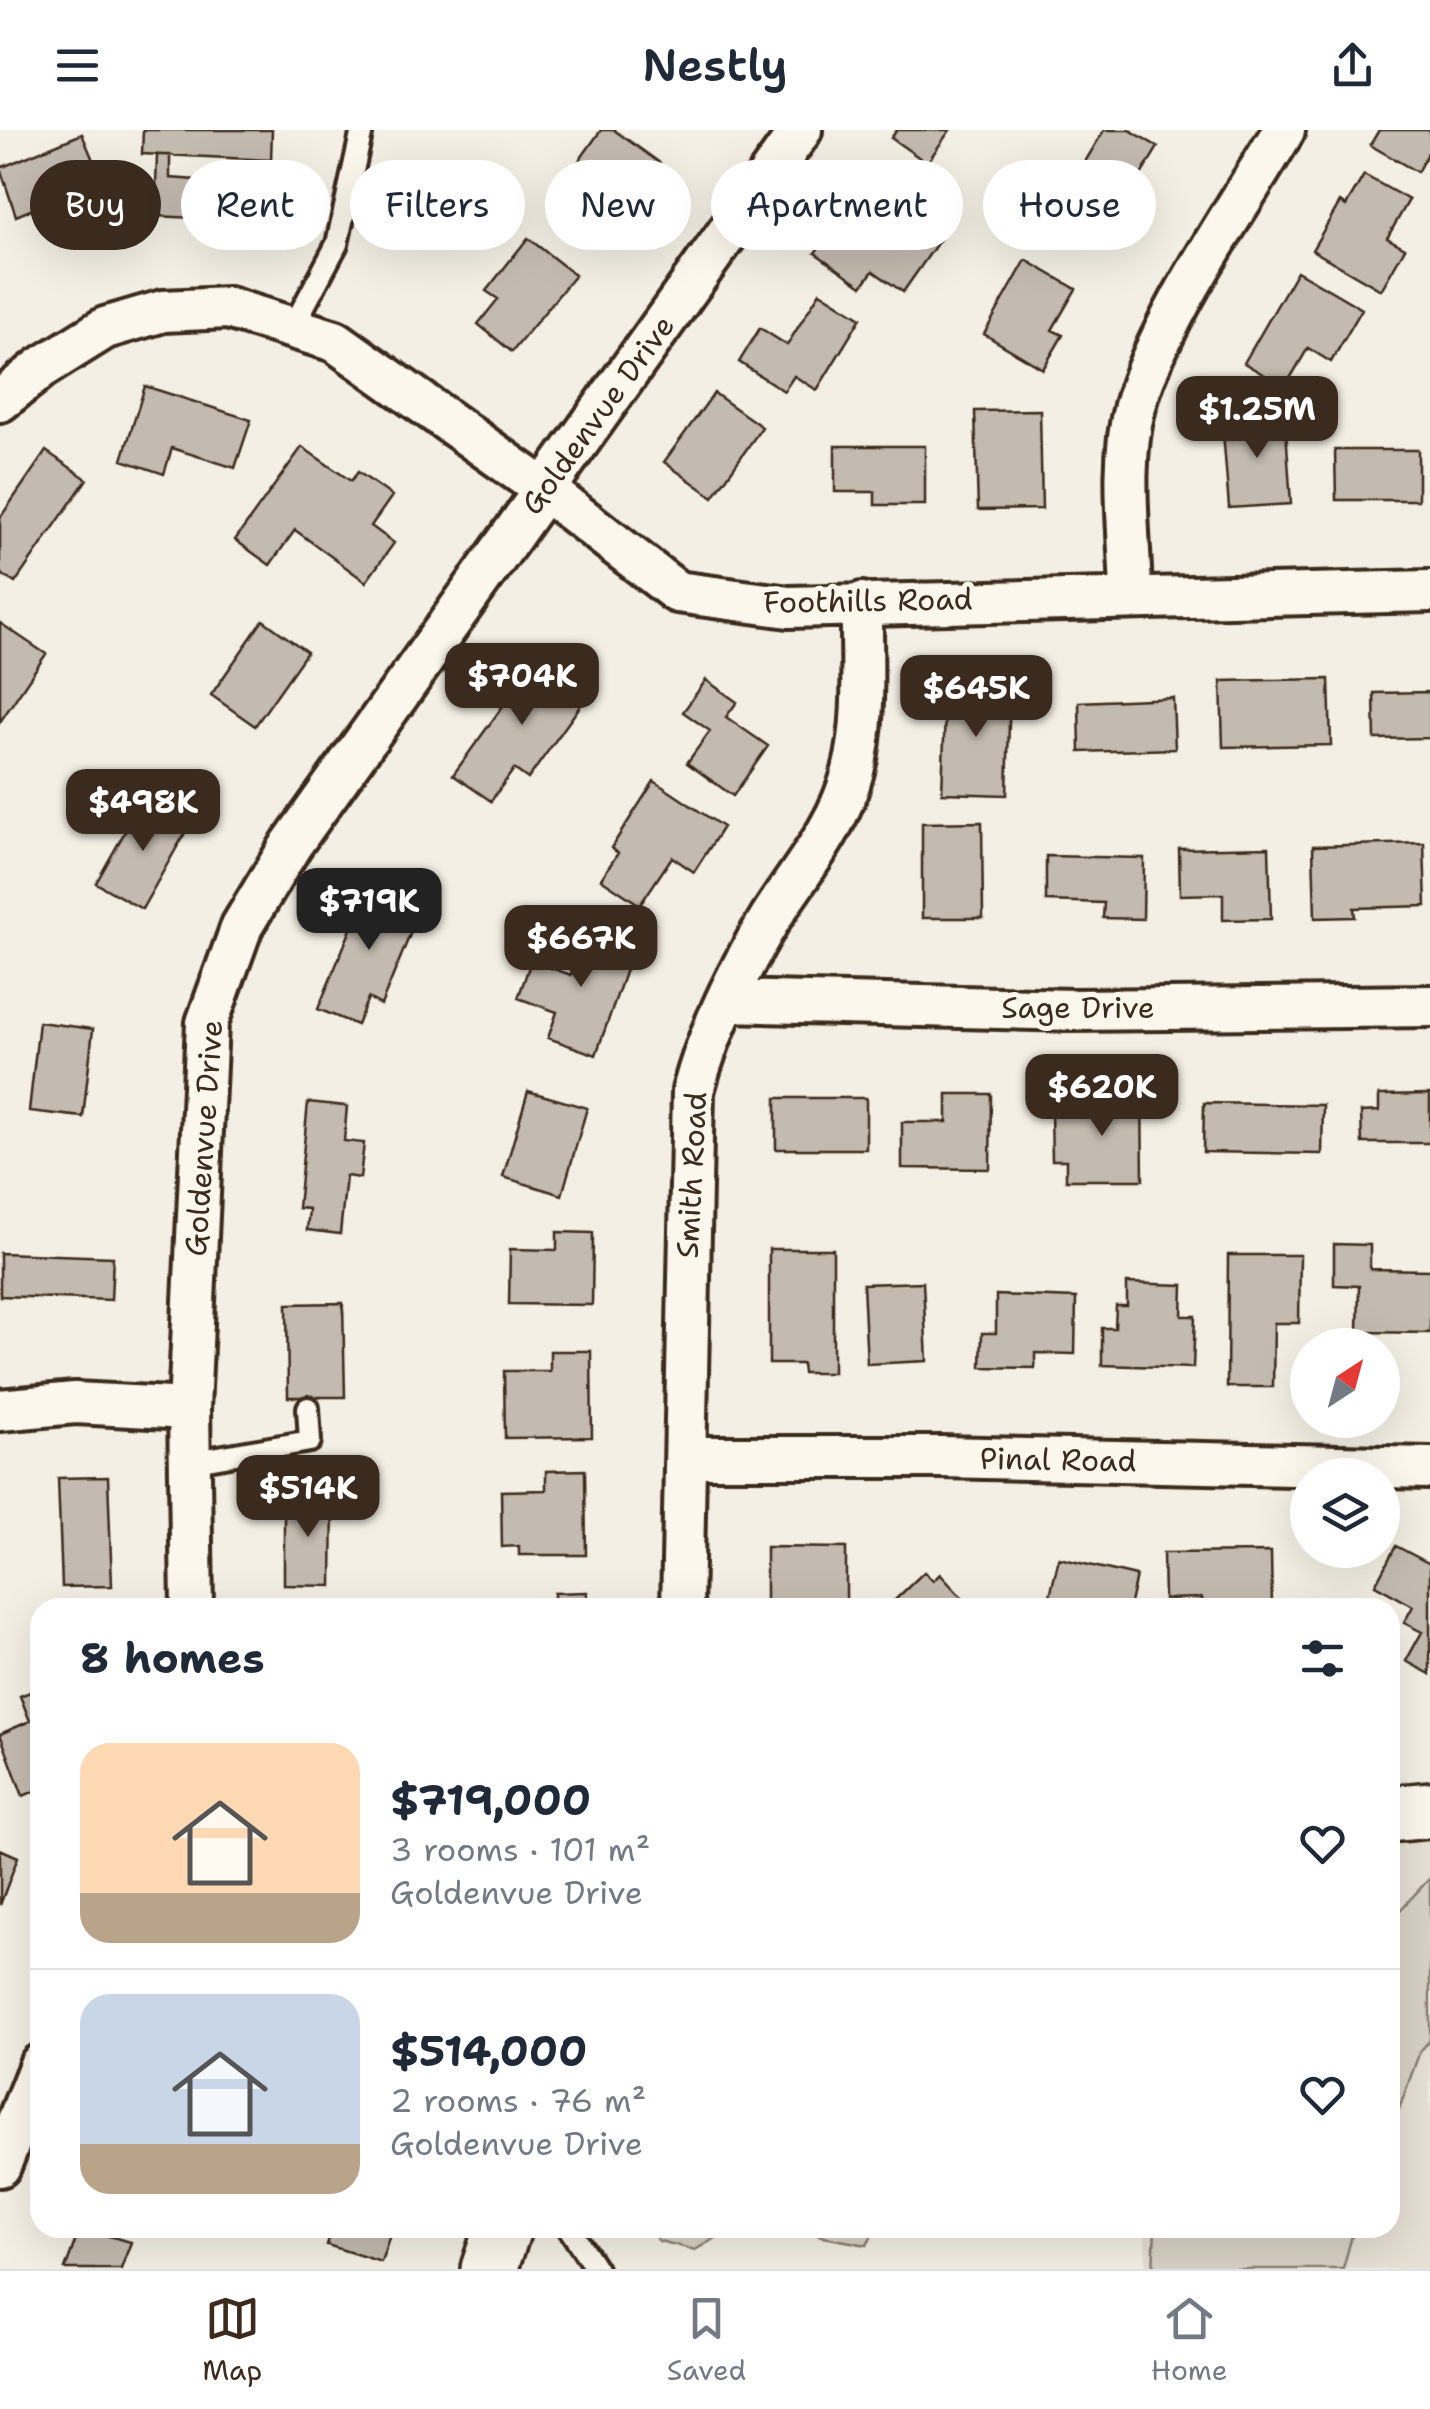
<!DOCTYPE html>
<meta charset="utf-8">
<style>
:root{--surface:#fff;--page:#f6f6f7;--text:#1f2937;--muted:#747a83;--line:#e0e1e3;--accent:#3b2a1e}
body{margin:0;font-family:"Shantell Sans",sans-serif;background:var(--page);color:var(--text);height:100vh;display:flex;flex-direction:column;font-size:38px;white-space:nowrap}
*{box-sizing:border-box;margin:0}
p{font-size:32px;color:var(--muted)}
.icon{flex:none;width:55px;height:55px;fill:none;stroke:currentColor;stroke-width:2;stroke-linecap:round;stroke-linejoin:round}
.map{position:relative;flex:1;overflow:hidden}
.sheet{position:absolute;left:30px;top:1468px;width:1370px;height:640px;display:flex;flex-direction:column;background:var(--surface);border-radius:30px;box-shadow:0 10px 40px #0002}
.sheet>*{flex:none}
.hud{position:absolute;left:30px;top:30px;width:1370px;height:90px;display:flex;gap:20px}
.needle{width:65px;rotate:36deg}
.buttons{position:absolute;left:1290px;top:1198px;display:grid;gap:20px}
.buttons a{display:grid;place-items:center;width:110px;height:110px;border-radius:50%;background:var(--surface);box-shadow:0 10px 40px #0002;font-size:50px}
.price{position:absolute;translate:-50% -85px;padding:0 22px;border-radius:20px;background:var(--accent);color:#fff;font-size:32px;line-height:65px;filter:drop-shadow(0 2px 5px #0008)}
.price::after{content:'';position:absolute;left:50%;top:60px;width:30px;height:22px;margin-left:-15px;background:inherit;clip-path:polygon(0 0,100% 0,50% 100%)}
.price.current{background:#222;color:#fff}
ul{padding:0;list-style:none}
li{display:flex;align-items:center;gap:30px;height:250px;padding:0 50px}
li+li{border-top:2px solid var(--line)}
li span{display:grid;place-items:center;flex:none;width:280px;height:200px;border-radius:30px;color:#555}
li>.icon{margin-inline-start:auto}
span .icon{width:120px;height:120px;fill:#fffc;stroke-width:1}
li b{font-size:42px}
h2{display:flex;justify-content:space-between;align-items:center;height:120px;padding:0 50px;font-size:42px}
.chip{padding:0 35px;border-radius:45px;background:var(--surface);box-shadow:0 10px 40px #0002;font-size:35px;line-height:90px}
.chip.current{background:var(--accent);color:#fff}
header{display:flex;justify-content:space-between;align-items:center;height:130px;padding:0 50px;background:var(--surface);font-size:45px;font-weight:600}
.tab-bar{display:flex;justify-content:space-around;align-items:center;height:140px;border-top:2px solid var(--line);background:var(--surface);font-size:28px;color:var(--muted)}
.tab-bar a{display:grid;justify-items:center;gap:5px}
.tab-bar .current{color:var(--accent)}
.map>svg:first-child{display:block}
.built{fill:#e5dfd4}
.green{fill:#d8d1c6;stroke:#8a7e72;stroke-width:2.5}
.building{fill:#c3bbb0;stroke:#3b2a1e;stroke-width:2.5}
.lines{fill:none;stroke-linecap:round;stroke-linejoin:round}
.lane-casing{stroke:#3b2a1e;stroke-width:28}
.street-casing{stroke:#3b2a1e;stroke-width:48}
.secondary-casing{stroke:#3b2a1e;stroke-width:62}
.lane{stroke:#fbf7ec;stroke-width:20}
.street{stroke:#fbf7ec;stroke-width:40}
.secondary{stroke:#fbf7ec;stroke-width:55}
.labels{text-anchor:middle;stroke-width:10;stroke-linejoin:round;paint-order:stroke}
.street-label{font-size:30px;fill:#3b2a1e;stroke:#fbf7ec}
</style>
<header><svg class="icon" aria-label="menu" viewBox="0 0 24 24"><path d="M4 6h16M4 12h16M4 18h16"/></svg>Nestly<svg class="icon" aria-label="share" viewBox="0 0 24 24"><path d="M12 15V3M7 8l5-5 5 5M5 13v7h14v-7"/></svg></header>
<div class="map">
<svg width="1430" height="2139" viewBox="0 0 1430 2139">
<rect width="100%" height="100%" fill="#f3efe4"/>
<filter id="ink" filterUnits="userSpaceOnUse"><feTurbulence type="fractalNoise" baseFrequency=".01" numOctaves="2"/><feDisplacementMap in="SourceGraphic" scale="20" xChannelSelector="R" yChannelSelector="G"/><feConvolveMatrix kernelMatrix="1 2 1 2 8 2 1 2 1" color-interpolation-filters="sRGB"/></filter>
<g filter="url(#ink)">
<!-- built -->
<path class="built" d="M 1430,1701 L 1430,2139 L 1146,2139 L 1145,2098 L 1390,2098 L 1390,1705 Z"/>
<!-- green -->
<path class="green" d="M 1430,1748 L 1430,1910 L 1420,1921 L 1390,2004 L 1390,1791 Z
M 649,2098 L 733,2098 L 695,2120 L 659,2111 Z
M 801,2098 L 876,2098 L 867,2115 L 824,2107 Z
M 1155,2098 L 1354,2098 L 1343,2139 L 1153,2139 Z"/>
<!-- building -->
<path class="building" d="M 143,0 L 272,0 L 271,30 L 142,24 Z
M 601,0 L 614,0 L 660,33 L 607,108 L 552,69 Z
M 897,0 L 950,0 L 927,33 L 891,8 Z
M 1104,0 L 1130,0 L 1158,17 L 1102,110 L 1055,82 Z
M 1379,0 L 1430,0 L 1430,19 L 1417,42 L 1370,15 Z
M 82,4 L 101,49 L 107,46 L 121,80 L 92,92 L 79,60 L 16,86 L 0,38 Z
M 157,25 L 170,25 L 170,48 L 196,50 L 195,88 L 155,86 Z
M 1364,45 L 1409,70 L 1387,108 L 1405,118 L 1381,160 L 1312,120 L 1340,72 L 1346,76 Z
M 905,59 L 952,92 L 903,162 L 873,141 L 862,156 L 815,123 L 840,87 L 871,109 Z
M 528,108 L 575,145 L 512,222 L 478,194 L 498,169 L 486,161 Z
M 1026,130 L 1076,159 L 1052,200 L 1063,205 L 1043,239 L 984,204 Z
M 1297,141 L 1362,179 L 1331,232 L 1308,218 L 1285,257 L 1244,233 Z
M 820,162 L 861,188 L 817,260 L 794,246 L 784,261 L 739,232 L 760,198 L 787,215 Z
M 145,256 L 251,290 L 235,338 L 172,318 L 164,344 L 122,330 Z
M 714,263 L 762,297 L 713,367 L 664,332 Z
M 1040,280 L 1042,379 L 978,380 L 975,281 Z
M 1285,284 L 1291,374 L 1229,378 L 1222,289 Z
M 835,316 L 925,316 L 925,375 L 875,375 L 875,362 L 835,362 Z
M 302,317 L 351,351 L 358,342 L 392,366 L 371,396 L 394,413 L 366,452 L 295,400 L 270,435 L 235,410 Z
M 1335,320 L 1418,320 L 1418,370 L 1336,370 Z
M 46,321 L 87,349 L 15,453 L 0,443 L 0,388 Z
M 263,490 L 307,522 L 255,596 L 211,565 Z
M 0,493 L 46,524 L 0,592 Z
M 531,524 L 588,565 L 528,649 L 514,639 L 491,671 L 453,645 L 510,566 L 504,562 Z
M 1329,549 L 1331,615 L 1223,617 L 1221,551 Z
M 706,550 L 737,572 L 726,587 L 768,616 L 733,666 L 687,633 L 710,601 L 683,582 Z
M 946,554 L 1010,556 L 1007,665 L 942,663 Z
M 1430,562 L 1430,608 L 1375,609 L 1374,563 Z
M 1173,568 L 1175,619 L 1080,622 L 1079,572 Z
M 654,651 L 723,697 L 694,742 L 672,727 L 640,775 L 601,749 L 618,723 L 611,718 Z
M 144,668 L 190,694 L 142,779 L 96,753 Z
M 982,692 L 983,788 L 922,788 L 922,693 Z
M 1424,713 L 1426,776 L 1354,778 L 1355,787 L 1315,788 L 1313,716 Z
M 1269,717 L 1271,789 L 1223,790 L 1223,764 L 1180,765 L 1179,719 Z
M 1046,726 L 1144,728 L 1143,789 L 1103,788 L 1104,773 L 1046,771 Z
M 372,748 L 414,765 L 401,797 L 411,802 L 381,875 L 368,868 L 357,895 L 318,879 Z
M 587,797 L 635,814 L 596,925 L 548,908 L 557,882 L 518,868 L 531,831 L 571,845 Z
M 39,892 L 93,899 L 83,987 L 29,981 Z
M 528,961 L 587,978 L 562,1065 L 503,1047 Z
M 1091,963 L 1142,963 L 1143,1050 L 1066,1050 L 1066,1030 L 1052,1030 L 1051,984 L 1091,984 Z
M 947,964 L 991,964 L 990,1039 L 902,1038 L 902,992 L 947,992 Z
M 1430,964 L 1430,1013 L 1362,1013 L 1361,982 L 1379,981 L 1379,965 Z
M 776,968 L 866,968 L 866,1019 L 776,1019 Z
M 308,972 L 347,976 L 344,1011 L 364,1013 L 360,1048 L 346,1046 L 340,1104 L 307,1100 L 309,1079 L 298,1078 Z
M 1204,973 L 1323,975 L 1322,1024 L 1203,1022 Z
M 557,1102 L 593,1103 L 592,1175 L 509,1174 L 510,1119 L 557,1120 Z
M 1334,1114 L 1370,1115 L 1370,1139 L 1430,1140 L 1430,1203 L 1358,1202 L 1359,1156 L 1334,1155 Z
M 769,1119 L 833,1119 L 833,1243 L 803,1243 L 802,1234 L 769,1234 Z
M 0,1123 L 113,1127 L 111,1170 L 0,1166 Z
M 1228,1125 L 1300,1125 L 1299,1193 L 1274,1193 L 1273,1257 L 1227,1257 Z
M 923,1152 L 927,1231 L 867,1234 L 863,1154 Z
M 1127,1153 L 1183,1155 L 1182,1186 L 1195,1186 L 1193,1238 L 1102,1235 L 1102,1198 L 1115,1198 L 1116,1176 L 1127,1176 Z
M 996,1165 L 1076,1168 L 1075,1224 L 1035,1223 L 1035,1238 L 981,1237 L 982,1203 L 996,1203 Z
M 343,1173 L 345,1267 L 288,1267 L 287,1174 Z
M 550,1221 L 591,1221 L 592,1307 L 505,1308 L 504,1241 L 550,1241 Z
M 585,1340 L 586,1425 L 519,1425 L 519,1416 L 502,1417 L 501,1361 L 546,1360 L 546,1341 Z
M 108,1347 L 112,1456 L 62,1457 L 58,1348 Z
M 284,1364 L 333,1364 L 332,1456 L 284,1455 Z
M 1396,1416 L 1430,1434 L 1430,1544 L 1406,1531 L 1422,1502 L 1404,1493 L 1413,1476 L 1375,1455 Z
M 766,1417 L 846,1418 L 846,1478 L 766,1478 Z
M 1271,1422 L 1272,1478 L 1203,1478 L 1202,1468 L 1164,1469 L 1163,1423 Z
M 1059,1428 L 1136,1446 L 1129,1478 L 1047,1478 Z
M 924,1442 L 933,1451 L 940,1444 L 965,1471 L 958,1478 L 901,1478 L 895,1470 Z
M 587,1462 L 587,1478 L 514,1478 L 554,1474 L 554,1463 Z
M 40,1558 L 40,1659 L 23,1666 L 0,1604 L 30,1591 L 20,1566 Z
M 0,1719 L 18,1727 L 0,1775 Z
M 80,2098 L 131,2112 L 121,2139 L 65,2139 Z
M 332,2098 L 392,2098 L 381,2132 L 327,2115 Z"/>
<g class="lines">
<defs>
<path id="lane" d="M 294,195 L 337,114 L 362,0
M 190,1332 L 310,1311 L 308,1278
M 569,2098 L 596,2139"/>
<path id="street" d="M 0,271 L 41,238 L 105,198 L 163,181 L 228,178 L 335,211 L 545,360 L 677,462 L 789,477 L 1430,461
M 1131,467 C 1130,406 1119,335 1135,276 C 1158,191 1238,78 1284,0
M 727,871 L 1073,880 L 1430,876
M 0,1280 L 75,1273 L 189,1279
M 686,1327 L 941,1327 L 1430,1338
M 192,1478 L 189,1279 L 207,893 L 242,796 L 291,715 L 801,0
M 682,1478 L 693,961 C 709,899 738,841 771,787 C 801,740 839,697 853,641 C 867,588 861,527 862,473
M 0,2036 L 40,1935"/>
<path id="secondary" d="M 1390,1684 L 1430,1680
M 489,2139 L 503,2098"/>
</defs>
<!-- lane casing -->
<use href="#lane" class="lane-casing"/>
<!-- street casing -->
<use href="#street" class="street-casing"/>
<!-- secondary casing -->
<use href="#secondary" class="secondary-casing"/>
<!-- lane -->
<use href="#lane" class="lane"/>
<!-- street -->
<use href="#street" class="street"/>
<!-- secondary -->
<use href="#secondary" class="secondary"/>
</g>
</g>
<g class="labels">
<!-- street labels -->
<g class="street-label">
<text transform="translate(598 285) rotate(-54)" y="10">Goldenvue Drive</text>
<text transform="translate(868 471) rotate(-1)" y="10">Foothills Road</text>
<text x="1078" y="888">Sage Drive</text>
<text transform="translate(204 1008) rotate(-86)" y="10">Goldenvue Drive</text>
<text transform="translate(692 1045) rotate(-87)" y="10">Smith Road</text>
<text transform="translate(1058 1330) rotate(1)" y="10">Pinal Road</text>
</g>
</g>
</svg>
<div class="buttons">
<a><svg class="needle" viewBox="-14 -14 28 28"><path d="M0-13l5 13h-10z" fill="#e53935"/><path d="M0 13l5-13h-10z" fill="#747a83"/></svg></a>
<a><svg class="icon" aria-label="layers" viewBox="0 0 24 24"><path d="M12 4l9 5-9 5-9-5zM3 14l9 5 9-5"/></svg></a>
</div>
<b class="price" style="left:1257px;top:331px">$1.25M</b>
<b class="price" style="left:522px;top:598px">$704K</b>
<b class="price" style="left:976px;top:610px">$645K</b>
<b class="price" style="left:143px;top:724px">$498K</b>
<b class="price current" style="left:369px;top:823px">$719K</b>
<b class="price" style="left:581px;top:860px">$667K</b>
<b class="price" style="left:1102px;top:1009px">$620K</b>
<b class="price" style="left:308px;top:1410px">$514K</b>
<div class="hud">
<a class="chip current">Buy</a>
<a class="chip">Rent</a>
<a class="chip">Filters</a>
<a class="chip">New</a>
<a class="chip">Apartment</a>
<a class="chip">House</a>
</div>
<section class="sheet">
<h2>8 homes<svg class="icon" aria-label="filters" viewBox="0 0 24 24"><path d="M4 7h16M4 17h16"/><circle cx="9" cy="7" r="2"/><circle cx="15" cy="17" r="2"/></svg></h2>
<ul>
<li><span style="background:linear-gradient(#ffd9b3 75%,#b9a48a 0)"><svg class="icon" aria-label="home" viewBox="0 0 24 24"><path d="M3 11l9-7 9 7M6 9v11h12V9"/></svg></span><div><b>$719,000</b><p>3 rooms · 101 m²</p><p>Goldenvue Drive</p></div><svg class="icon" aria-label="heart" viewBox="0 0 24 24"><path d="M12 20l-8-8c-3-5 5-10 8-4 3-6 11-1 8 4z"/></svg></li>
<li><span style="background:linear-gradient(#c9d6e8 75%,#b9a48a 0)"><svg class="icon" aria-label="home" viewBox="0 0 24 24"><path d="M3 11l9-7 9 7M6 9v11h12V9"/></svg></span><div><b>$514,000</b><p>2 rooms · 76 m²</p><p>Goldenvue Drive</p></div><svg class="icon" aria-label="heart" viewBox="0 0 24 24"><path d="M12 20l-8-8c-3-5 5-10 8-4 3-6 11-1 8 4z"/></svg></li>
</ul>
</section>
</div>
<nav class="tab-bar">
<a class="current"><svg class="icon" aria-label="map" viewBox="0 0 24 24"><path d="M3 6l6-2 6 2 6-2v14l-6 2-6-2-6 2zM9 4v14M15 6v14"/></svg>Map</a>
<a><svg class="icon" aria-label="saved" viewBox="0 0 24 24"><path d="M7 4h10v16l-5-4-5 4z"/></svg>Saved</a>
<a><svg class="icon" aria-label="home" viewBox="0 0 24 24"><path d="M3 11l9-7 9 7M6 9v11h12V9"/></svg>Home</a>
</nav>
